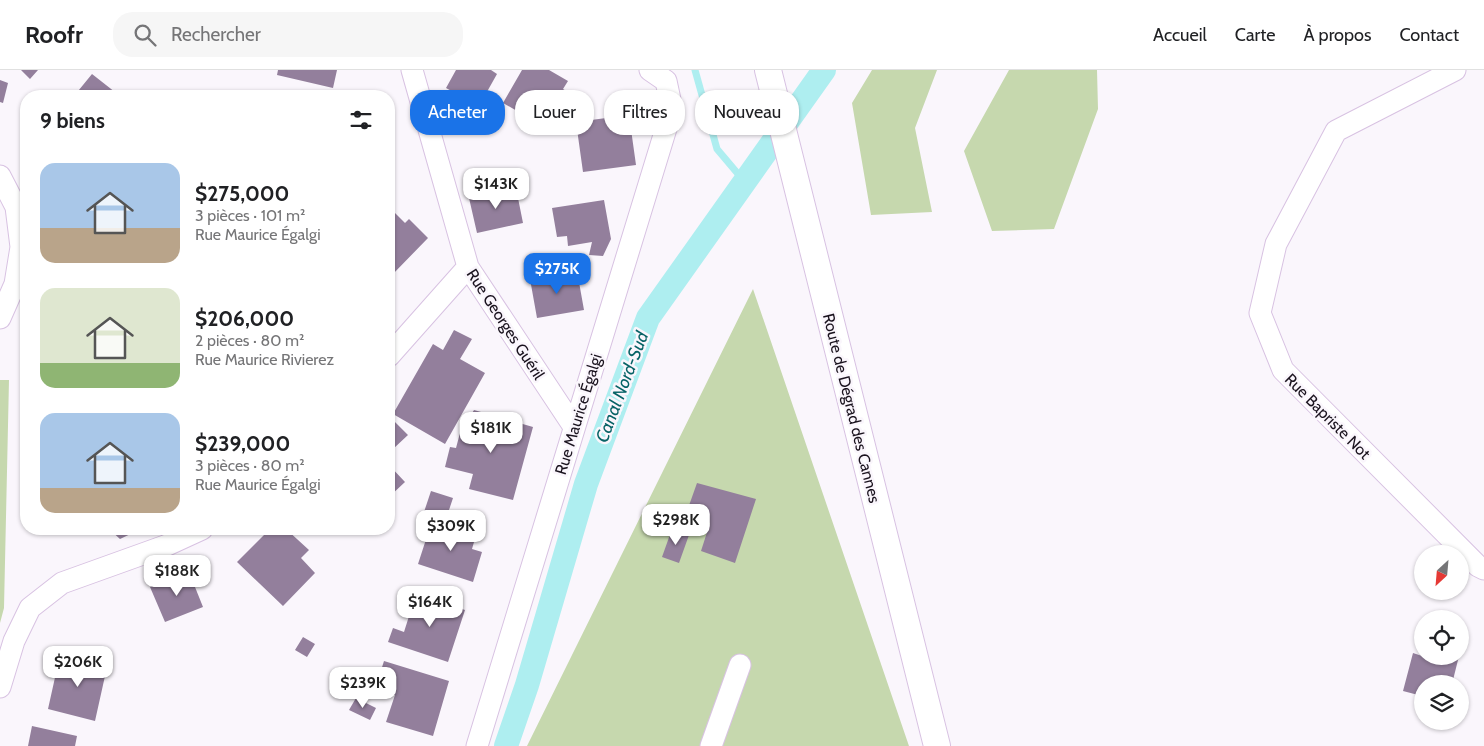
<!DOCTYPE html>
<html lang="fr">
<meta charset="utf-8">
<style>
:root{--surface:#fff;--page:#f6f6f6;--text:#202124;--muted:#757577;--line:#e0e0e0;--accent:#1a73e8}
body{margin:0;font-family:Cabin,sans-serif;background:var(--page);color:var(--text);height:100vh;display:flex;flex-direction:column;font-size:19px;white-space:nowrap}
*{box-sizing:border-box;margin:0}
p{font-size:16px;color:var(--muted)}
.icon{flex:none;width:28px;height:28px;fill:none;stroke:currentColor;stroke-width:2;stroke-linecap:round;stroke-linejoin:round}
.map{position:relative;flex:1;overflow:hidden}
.panel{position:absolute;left:20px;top:20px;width:375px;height:445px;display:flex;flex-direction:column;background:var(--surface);border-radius:20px;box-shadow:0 1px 4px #0004}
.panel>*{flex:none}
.top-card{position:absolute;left:410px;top:20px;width:475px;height:45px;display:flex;gap:10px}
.needle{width:32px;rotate:206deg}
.buttons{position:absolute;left:1414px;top:475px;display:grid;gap:10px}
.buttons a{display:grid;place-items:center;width:55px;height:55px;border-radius:50%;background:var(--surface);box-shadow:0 1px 4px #0004;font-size:25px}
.price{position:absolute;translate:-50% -42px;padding:0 11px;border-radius:10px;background:#fff;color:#222;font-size:16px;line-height:32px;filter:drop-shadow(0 1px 2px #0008)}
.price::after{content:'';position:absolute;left:50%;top:30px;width:15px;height:11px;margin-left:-8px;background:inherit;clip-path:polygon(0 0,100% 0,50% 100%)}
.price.current{background:var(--accent);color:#fff}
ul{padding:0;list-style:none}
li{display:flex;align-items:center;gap:15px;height:125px;padding:0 20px}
li span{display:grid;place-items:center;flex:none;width:140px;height:100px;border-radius:15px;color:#555}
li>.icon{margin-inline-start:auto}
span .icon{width:60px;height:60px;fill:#fffc;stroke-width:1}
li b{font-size:21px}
h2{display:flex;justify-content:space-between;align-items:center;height:60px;padding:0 20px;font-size:21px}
.tag{padding:0 18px;border-radius:20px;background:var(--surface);box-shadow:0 1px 4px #0004;font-size:18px;line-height:45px}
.tag.current{background:var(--accent);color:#fff}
header{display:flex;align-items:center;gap:30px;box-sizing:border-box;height:70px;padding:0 25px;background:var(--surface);border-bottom:1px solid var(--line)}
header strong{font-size:24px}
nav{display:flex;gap:28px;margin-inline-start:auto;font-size:18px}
.search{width:350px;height:45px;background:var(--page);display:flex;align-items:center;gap:12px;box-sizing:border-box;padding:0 18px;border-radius:20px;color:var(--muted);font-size:19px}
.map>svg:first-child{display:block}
.green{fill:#c6d8ae}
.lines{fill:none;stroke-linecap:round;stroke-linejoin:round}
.stream{stroke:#aeeef0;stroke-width:7}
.canal{stroke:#aeeef0;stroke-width:24}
.building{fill:#937f9c}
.minor-casing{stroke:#d8c2e2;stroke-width:23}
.tertiary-casing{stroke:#d8c2e2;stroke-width:28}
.minor{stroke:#fff;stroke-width:21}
.tertiary{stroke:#fff;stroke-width:26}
.labels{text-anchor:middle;stroke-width:5;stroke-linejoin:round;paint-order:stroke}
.street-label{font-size:16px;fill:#1a131e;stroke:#faf6fc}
.water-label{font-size:18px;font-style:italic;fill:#076366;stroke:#faf6fc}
</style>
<header>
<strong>Roofr</strong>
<div class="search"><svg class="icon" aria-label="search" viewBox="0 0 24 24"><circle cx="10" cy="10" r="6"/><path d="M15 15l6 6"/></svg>Rechercher</div>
<nav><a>Accueil</a><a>Carte</a><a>À propos</a><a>Contact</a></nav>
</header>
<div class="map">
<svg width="1484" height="676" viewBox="0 0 1484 676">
<rect width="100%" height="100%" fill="#faf6fc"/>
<!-- green -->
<path class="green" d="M 872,0 L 937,0 L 915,58 L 932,142 L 871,145 L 852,33 Z
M 1009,0 L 1097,0 L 1098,39 L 1054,159 L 992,161 L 964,81 Z
M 753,219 L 909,676 L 527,676 Z
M 0,310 L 9,310 L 4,538 L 0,553 Z"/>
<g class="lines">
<!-- stream -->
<path class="stream" d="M 695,0 L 717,79 L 744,111"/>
<!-- canal -->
<path class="canal" d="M 506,676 L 527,615 L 586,414 L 648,248 L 824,0"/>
</g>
<!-- building -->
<path class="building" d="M 21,0 L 38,0 L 30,9 Z
M 278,0 L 337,0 L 333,18 L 277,5 Z
M 456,0 L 491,0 L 497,4 L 479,36 L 446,18 Z
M 522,0 L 549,0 L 568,11 L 563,19 L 571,24 L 550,60 L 503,33 Z
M 92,4 L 120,26 L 74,26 Z
M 0,10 L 8,13 L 3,33 L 0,32 Z
M 629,45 L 636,95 L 583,102 L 576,52 Z
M 516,118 L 523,153 L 477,163 L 469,128 Z
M 604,130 L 611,169 L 603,186 L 589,185 L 592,172 L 568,176 L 567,166 L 557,167 L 552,138 Z
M 389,137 L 405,153 L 409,149 L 428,168 L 392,205 L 389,202 Z
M 577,201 L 584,240 L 537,248 L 530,209 Z
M 454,260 L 472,269 L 460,289 L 485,303 L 445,374 L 393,344 L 433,274 L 443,280 Z
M 474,340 L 533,357 L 513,430 L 469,419 L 473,404 L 445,397 L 450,377 L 456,378 L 460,363 Z
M 393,350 L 408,365 L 393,379 L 389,375 L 389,354 Z
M 389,395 L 405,412 L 389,427 Z
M 697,413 L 756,429 L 735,493 L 701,481 L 710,453 L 686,444 Z
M 431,421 L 453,428 L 445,452 L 423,445 Z
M 432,451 L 476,465 L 472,479 L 482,482 L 473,512 L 418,494 Z
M 109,459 L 141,459 L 120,469 Z
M 270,459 L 286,459 L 309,480 L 301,488 L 315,503 L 283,536 L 237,492 Z
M 672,459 L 689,465 L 679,493 L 662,487 Z
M 189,502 L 203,537 L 165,552 L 150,517 Z
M 416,524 L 465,540 L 448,592 L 388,572 L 393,558 L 404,562 Z
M 303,567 L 315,574 L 307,587 L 295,580 Z
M 1413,583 L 1422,586 L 1459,586 L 1452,614 L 1422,614 L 1422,626 L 1403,621 Z
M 60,585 L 107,597 L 95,651 L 48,639 Z
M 384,591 L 449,611 L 433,666 L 386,652 L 395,625 L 375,619 Z
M 356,628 L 376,638 L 370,650 L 349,640 Z
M 32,656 L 77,666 L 75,676 L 28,676 Z"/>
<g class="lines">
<defs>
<path id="minor" d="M 412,0 L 468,197 L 574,357
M 1455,0 L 1336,61 L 1276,174 L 1260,243 L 1283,300 L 1478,496 L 1484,499
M 0,106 L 16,137 L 21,177 L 15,214 L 0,248
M 389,286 L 468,197
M 0,617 L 14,571 L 30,538 L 62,513 L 165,476 L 202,459
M 477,676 L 672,39 L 666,11 L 650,0
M 711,676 L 740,595"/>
<path id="tertiary" d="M 768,0 L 937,676"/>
</defs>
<!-- minor casing -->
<use href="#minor" class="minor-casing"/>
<!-- tertiary casing -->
<use href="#tertiary" class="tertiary-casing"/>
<!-- minor -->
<use href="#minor" class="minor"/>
<!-- tertiary -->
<use href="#tertiary" class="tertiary"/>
</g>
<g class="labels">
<!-- street labels -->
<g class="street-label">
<text transform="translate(506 254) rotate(57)" y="6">Rue Georges Guéril</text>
<text transform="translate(852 338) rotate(76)" y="6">Route de Dégrad des Cannes</text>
<text transform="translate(578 344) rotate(-73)" y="6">Rue Maurice Égalgi</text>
<text transform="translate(1328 346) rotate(45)" y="6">Rue Bapriste Not</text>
</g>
<!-- water labels -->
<g class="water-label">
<text transform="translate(622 317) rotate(-69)" y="6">Canal Nord-Sud</text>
</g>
</g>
</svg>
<div class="buttons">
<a><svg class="needle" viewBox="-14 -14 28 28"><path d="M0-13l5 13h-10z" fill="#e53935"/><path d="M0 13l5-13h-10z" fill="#757577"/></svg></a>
<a><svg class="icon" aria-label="locate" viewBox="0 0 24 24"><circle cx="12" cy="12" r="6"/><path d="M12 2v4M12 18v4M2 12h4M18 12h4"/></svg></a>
<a><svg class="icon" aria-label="layers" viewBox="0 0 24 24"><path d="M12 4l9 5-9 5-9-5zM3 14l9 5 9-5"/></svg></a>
</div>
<b class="price" style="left:496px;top:140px">$143K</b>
<b class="price current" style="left:557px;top:225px">$275K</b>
<b class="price" style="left:491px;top:384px">$181K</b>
<b class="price" style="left:676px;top:476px">$298K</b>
<b class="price" style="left:451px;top:482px">$309K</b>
<b class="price" style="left:177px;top:527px">$188K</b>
<b class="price" style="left:430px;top:558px">$164K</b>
<b class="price" style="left:78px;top:618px">$206K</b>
<b class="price" style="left:363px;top:639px">$239K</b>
<div class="top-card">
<a class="tag current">Acheter</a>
<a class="tag">Louer</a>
<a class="tag">Filtres</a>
<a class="tag">Nouveau</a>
</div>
<section class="panel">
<h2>9 biens<svg class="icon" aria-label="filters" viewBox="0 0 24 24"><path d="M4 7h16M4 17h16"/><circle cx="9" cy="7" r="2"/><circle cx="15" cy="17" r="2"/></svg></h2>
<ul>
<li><span style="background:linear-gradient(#a9c7e8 65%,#b9a48a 0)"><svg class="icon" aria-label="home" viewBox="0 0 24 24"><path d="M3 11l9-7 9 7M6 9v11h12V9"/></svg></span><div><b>$275,000</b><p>3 pièces · 101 m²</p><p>Rue Maurice Égalgi</p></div></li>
<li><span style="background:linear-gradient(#dfe7d0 75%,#8fb573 0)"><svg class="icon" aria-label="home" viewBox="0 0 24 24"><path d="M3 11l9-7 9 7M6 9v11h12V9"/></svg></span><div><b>$206,000</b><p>2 pièces · 80 m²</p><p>Rue Maurice Rivierez</p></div></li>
<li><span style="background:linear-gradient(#a9c7e8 75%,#b9a48a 0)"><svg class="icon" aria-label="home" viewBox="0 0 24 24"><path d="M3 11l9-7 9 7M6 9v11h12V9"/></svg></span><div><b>$239,000</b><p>3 pièces · 80 m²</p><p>Rue Maurice Égalgi</p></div></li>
</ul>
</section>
</div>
